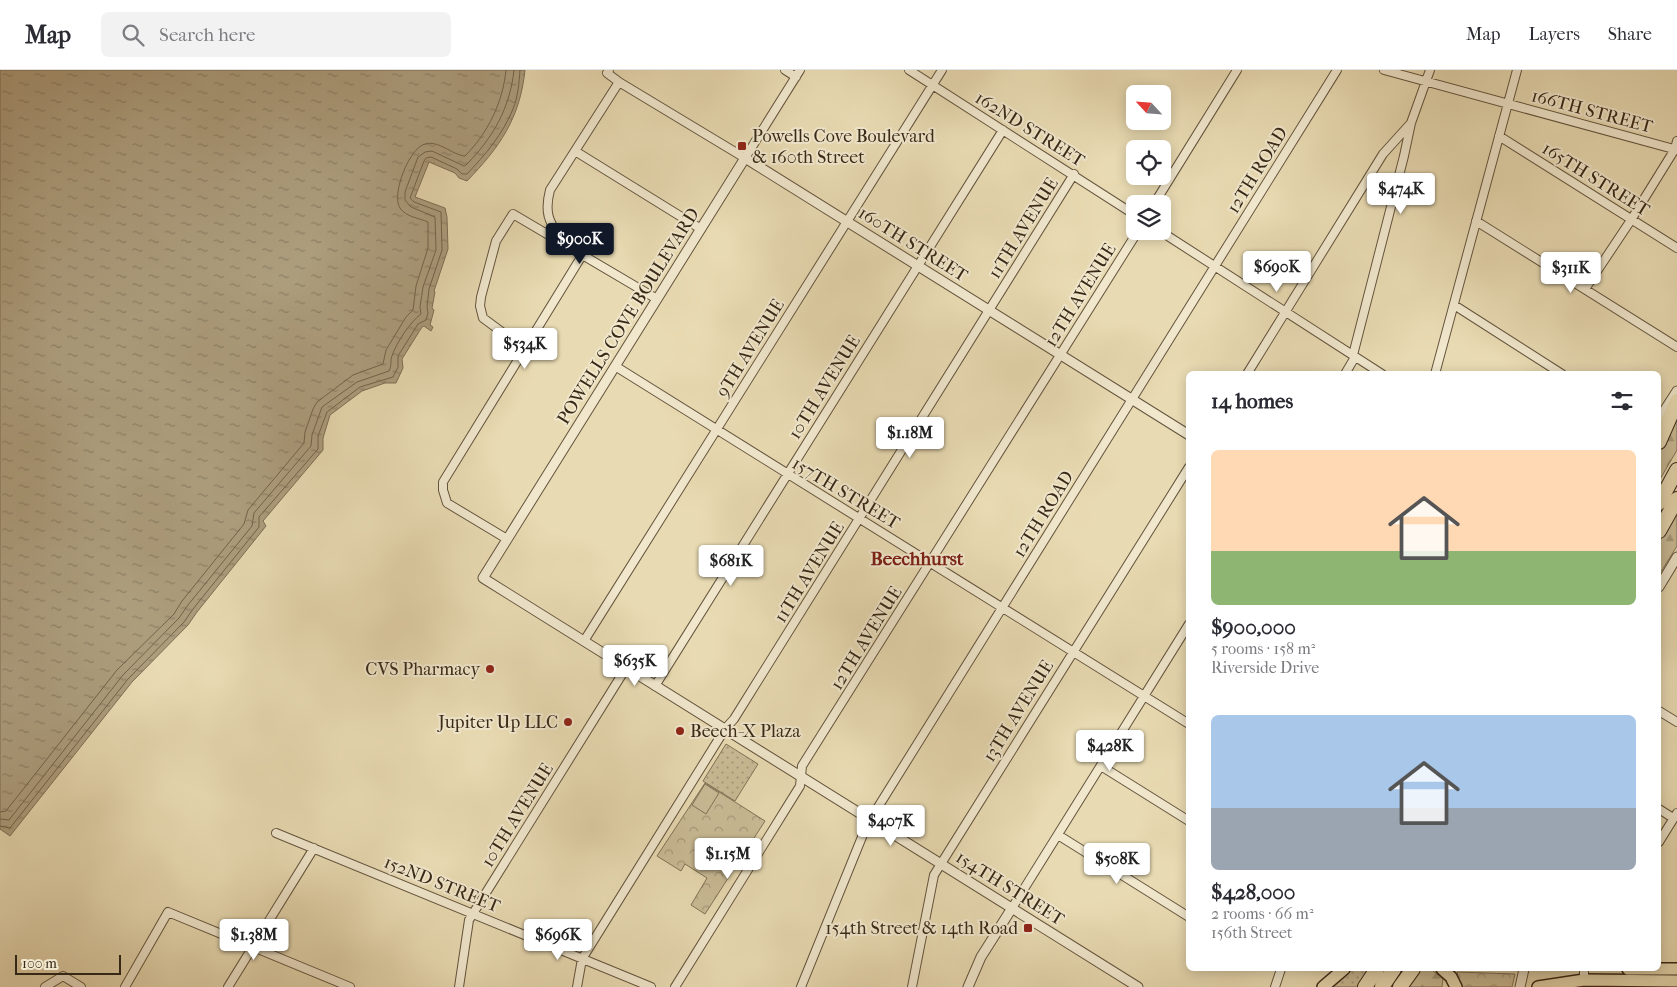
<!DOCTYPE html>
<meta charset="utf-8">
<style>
:root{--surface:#fff;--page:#f2f2f3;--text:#2b2b33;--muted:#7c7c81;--line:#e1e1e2;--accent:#111827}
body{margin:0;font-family:"IM FELL French Canon",serif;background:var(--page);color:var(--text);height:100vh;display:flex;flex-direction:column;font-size:19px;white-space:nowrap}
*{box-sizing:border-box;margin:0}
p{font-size:16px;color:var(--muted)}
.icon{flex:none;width:28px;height:28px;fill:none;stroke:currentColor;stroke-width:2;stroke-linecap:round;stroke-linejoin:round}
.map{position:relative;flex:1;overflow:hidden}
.sheet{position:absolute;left:1186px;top:301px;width:475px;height:600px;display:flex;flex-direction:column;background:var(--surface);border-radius:8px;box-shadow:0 2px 12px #0003}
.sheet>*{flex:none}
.needle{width:32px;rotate:296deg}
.buttons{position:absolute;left:1126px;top:15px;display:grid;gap:10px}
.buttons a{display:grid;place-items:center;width:45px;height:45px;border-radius:8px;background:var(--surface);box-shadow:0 2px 12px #0003;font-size:25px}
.scale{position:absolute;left:15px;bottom:12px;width:106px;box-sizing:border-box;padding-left:5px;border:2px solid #382816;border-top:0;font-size:14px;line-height:18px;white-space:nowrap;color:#382816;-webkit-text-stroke:4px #f0e7cd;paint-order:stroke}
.price{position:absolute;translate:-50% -42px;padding:0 11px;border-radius:5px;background:#fff;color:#222;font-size:16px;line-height:32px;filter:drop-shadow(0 1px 2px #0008)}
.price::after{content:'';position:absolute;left:50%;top:30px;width:15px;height:11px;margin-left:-8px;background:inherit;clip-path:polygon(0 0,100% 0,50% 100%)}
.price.current{background:var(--accent);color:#fff}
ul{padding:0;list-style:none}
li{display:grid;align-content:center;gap:10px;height:265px;padding:0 25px}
li span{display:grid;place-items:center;height:155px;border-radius:8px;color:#555}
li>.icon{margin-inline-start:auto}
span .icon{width:90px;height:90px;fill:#fffc;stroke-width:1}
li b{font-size:21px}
h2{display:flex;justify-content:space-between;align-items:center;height:60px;padding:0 25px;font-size:21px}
header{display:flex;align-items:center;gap:30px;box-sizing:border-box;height:70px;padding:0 25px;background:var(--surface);border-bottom:1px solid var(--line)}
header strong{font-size:24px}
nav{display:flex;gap:28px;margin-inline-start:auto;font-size:18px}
.search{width:350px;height:45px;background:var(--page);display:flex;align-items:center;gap:12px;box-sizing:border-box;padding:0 18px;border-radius:8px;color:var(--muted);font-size:19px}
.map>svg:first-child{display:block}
.grass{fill:url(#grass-dots);stroke:#817256}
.forest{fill:url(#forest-firs);stroke:#817256}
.park{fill:url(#park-crowns);stroke:#817256}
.pitch{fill:#cabc97;stroke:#817256}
.water{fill:url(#water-ripples);stroke:#7e6e54}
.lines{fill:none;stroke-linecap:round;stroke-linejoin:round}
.shore{stroke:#72624a;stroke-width:1}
.minor-casing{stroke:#64543d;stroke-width:10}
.tertiary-casing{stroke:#64543d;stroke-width:11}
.primary-casing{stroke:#382816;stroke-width:14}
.motorway-casing{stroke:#382816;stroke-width:16}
.minor{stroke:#f0e7cd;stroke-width:8}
.tertiary{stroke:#f0e7cd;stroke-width:9}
.primary{stroke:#e8dab2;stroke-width:11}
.motorway{stroke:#e8dab2;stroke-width:14}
.poi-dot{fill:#8f2418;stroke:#f0e7cd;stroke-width:2}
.labels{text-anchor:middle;stroke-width:4;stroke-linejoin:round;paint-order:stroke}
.street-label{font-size:18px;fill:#382816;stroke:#f0e7cd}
.poi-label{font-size:18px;fill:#382816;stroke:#f0e7cd;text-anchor:end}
.neighbourhood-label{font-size:19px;font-weight:bold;fill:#7a1f14;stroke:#f0e7cd}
</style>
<header>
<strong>Map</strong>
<div class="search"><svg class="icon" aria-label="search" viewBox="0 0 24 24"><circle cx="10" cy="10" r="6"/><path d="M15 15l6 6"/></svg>Search here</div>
<nav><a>Map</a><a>Layers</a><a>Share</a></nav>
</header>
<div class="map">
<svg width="1677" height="917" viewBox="0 0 1677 917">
<defs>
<pattern id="grass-dots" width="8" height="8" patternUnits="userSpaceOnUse" patternTransform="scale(1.25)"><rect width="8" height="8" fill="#cabc97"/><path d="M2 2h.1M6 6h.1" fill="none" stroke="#a5997a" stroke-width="1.8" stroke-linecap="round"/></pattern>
<pattern id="forest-firs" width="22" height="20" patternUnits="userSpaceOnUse" patternTransform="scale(1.25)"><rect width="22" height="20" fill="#cabc97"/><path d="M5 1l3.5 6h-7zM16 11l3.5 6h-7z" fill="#a5997a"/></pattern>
<pattern id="park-crowns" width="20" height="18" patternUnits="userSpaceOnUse" patternTransform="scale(1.25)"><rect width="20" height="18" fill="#cabc97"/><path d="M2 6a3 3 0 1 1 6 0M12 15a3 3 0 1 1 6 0" fill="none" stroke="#a5997a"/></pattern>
<pattern id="water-ripples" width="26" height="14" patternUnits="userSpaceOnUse" patternTransform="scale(1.25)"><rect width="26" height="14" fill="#ac9d7d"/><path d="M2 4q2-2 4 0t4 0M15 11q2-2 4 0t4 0" fill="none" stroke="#8d8065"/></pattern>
</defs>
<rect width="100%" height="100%" fill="#e8dab2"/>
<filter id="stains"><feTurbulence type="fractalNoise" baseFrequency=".004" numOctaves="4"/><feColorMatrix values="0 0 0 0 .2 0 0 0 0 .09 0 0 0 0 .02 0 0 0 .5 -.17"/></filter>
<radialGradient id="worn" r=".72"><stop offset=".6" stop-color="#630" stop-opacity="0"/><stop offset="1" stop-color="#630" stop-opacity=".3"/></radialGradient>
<!-- grass -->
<path class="grass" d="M 726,674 L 758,694 L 735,731 L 703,711 Z
M 1357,899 L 1370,899 L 1357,917 L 1332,917 C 1339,908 1346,901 1357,899 Z"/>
<!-- forest -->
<path class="forest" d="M 1677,338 L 1677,380 L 1659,411 L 1659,382 Z
M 1677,440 L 1677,476 L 1659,505 L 1659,472 Z
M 1418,900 L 1432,900 L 1443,909 L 1442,917 L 1409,917 Z"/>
<!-- park -->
<path class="park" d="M 705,713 L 765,751 L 705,844 L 691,835 L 707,808 L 685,794 L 681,801 L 657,786 Z
M 1457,902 L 1515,904 L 1512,917 L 1460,917 Z"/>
<!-- pitch -->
<path class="pitch" d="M 705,714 L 719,723 L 706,744 L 692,735 Z"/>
<!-- water -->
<path class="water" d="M 0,0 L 525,0 C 520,48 500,77 467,111 L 459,108 L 455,103 L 429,92 L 415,127 L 445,138 L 447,147 L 448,179 L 434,221 L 435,222 L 432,238 L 434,240 L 430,255 L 433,257 L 431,261 L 424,256 L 422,257 L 402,289 L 403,298 L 396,313 L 385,313 L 362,321 L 330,345 L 323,368 L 323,380 L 263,451 L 266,456 L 197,542 L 188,555 L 132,612 L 10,766 L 0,759 Z"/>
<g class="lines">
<!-- shore -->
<path class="shore" d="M 0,742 L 6,741 L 117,600 L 174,544 L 182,531 L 244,454 L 248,440 L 304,373 L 305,362 L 313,339 L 317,332 L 353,305 L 383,294 L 386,280 L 406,247 L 413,240 L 416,216 L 428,178 L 428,152 C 419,148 406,147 400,138 C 391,125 409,78 425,74 C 439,70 452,85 465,86 C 488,63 503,32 506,0
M 0,749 L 9,750 L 123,605 L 179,548 L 188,535 L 252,456 L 254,443 L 311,376 L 312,365 L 322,337 L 357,312 L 389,301 C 392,295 390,291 392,286 C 396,273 411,251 421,244 L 420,237 L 423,217 L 436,180 L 435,147 L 411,137 L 405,130 L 405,122 L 418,87 L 425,82 L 432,81 L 464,96 L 466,95 C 493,68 510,38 514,0
M 0,756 L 10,758 L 128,609 L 184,552 L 193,539 L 259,457 L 259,447 L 318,379 L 318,366 L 327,342 L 360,317 L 393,307 L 398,297 L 398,286 L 418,254 L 426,250 L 428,243 L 427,237 L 429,219 L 442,180 L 441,142 L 414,132 L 410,128 L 424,91 L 426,88 L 431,87 L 457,99 L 462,104 L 467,104 C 485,85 503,64 513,39 C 518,27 519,13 520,0"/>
<defs>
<path id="minor" d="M 785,0 L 796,7
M 909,0 L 1135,145
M 1384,0 L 1677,80
M 619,12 L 745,88 L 800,0
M 1499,66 L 1677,178
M 575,81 L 701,159
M 1154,134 L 1237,0
M 1476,151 L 1677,277
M 1160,161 L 1382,304
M 561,171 C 549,151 544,143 550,120 L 619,12 L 607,3 L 609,0
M 1585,219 L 1631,150 L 1675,79 L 1677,71
M 1454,235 L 1562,304
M 525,279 L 483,248 L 480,236 L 481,227 L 496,171 L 513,144 L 657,229
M 1353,285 L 1404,86 L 1411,53 L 1430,0
M 615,296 C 806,417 998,534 1189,654
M 1247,304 L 1383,84 L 1411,53
M 1345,304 L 1355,287
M 1435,304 L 1517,0
M 507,469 L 447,433 L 443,420 L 443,412 L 583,184
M 584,571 L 942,0
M 655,616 L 1003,60
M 1659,641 L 1677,652
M 1101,696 L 1189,751
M 1659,739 L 1673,748
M 276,763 L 651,917
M 1058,765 L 1189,847
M 1659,772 L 1677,743
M 1012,838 L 1189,554
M 1584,910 L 1584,899
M 45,917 L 63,906 L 81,917
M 125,917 L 168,842 L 350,917
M 228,917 L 314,778
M 459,917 L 469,850 L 626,598
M 577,917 L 582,889 L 725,659 L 734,649 L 1074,104
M 675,917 L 800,716 L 802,696 L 1138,161
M 801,917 L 864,762 L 870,750 L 1337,0
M 912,917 L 934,805 L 1189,397
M 1275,917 L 1281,899"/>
<path id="tertiary" d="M 1659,349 L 1677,321
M 1659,517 L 1677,487
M 968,917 L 981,887 L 1012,838
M 1138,917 L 483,508 L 745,88 L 1189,365
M 1520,917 L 1524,899"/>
<path id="primary" d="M 1442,899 L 1451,907 L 1456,917
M 1628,899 L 1677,899
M 1323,917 L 1344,899
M 1538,917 L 1584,910 L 1677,911"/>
<path id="motorway" d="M 1659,372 L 1677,331
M 1659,433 L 1677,400
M 1659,461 L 1677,429
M 1365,917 L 1377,899
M 1382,917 L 1394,899
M 1400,917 L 1413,899"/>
</defs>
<!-- minor casing -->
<use href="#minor" class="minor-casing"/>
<!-- tertiary casing -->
<use href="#tertiary" class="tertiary-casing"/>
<!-- primary casing -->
<use href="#primary" class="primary-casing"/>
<!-- motorway casing -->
<use href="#motorway" class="motorway-casing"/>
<!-- minor -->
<use href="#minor" class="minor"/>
<!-- tertiary -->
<use href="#tertiary" class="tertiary"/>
<!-- primary -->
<use href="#primary" class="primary"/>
<!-- motorway -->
<use href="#motorway" class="motorway"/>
</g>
<!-- markers -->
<g class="poi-dot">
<rect x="737" y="71" width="10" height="10" rx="2.5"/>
<circle cx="490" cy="599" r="5"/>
<circle cx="568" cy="652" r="5"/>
<circle cx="680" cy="661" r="5"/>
<rect x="1023" y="853" width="10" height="10" rx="2.5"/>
</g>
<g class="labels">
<!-- street labels -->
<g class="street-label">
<text transform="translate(1592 41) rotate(15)" y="6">166TH STREET</text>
<text transform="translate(1030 59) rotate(32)" y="6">162ND STREET</text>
<text transform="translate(1257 100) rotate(-58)" y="6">12TH ROAD</text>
<text transform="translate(1596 109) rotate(32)" y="6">165TH STREET</text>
<text transform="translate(1023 158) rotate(-58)" y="6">11TH AVENUE</text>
<text transform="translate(913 174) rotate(32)" y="6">160TH STREET</text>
<text transform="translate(1080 225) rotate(-58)" y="6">12TH AVENUE</text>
<text transform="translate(628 246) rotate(-58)" y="6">POWELLS COVE BOULEVARD</text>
<text transform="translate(750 278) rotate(-58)" y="6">9TH AVENUE</text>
<text transform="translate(824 317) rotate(-58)" y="6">10TH AVENUE</text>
<text transform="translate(846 423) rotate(31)" y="6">157TH STREET</text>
<text transform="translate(1043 444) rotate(-58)" y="6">12TH ROAD</text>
<text transform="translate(809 502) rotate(-58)" y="6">11TH AVENUE</text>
<text transform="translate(866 568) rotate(-58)" y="6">12TH AVENUE</text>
<text transform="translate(1018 641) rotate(-58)" y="6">13TH AVENUE</text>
<text transform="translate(517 745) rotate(-58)" y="6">10TH AVENUE</text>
<text transform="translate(442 814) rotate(22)" y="6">152ND STREET</text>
<text transform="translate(1010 818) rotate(32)" y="6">154TH STREET</text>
</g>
<!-- poi labels -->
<g class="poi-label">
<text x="752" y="72" text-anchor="start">Powells Cove Boulevard<tspan x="752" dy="21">&amp; 160th Street</tspan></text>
<text x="480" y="605">CVS Pharmacy</text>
<text x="558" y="658">Jupiter Up LLC</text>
<text x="690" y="667" text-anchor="start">Beech-X Plaza</text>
<text x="1018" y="864">154th Street &amp; 14th Road</text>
</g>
<!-- neighbourhood labels -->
<g class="neighbourhood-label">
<text x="917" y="495">Beechhurst</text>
</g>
</g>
<rect width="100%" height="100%" filter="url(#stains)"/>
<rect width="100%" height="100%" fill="url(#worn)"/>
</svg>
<div class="buttons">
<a><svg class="needle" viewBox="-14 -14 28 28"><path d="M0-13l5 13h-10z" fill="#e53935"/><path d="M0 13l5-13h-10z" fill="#7c7c81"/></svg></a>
<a><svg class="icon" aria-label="locate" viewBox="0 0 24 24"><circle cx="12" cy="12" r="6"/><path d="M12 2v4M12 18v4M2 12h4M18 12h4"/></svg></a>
<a><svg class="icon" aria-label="layers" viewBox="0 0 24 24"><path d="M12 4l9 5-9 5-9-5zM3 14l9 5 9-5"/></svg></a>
</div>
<div class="scale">100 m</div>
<b class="price" style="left:1401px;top:145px">$474K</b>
<b class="price current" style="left:580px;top:195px">$900K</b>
<b class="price" style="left:1277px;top:223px">$690K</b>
<b class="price" style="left:1571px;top:224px">$311K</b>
<b class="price" style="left:525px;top:300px">$534K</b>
<b class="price" style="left:910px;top:389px">$1.18M</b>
<b class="price" style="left:731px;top:517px">$681K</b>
<b class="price" style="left:635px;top:617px">$635K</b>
<b class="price" style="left:1110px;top:702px">$428K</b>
<b class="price" style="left:891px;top:777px">$407K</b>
<b class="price" style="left:728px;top:810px">$1.15M</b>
<b class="price" style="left:1117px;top:815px">$508K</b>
<b class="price" style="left:254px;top:891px">$1.38M</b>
<b class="price" style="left:558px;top:891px">$696K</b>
<section class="sheet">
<h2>14 homes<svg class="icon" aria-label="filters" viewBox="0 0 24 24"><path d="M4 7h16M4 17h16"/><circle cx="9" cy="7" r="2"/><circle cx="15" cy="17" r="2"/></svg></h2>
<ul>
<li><span style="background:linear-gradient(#ffd9b3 65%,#8fb573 0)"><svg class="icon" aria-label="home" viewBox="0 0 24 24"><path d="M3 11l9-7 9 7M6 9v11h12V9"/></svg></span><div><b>$900,000</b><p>5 rooms · 158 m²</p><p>Riverside Drive</p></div></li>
<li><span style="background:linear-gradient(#a9c7e8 60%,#9aa5b1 0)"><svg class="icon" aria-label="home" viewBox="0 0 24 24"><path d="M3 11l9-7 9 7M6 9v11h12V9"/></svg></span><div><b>$428,000</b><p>2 rooms · 66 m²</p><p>156th Street</p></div></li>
</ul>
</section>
</div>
